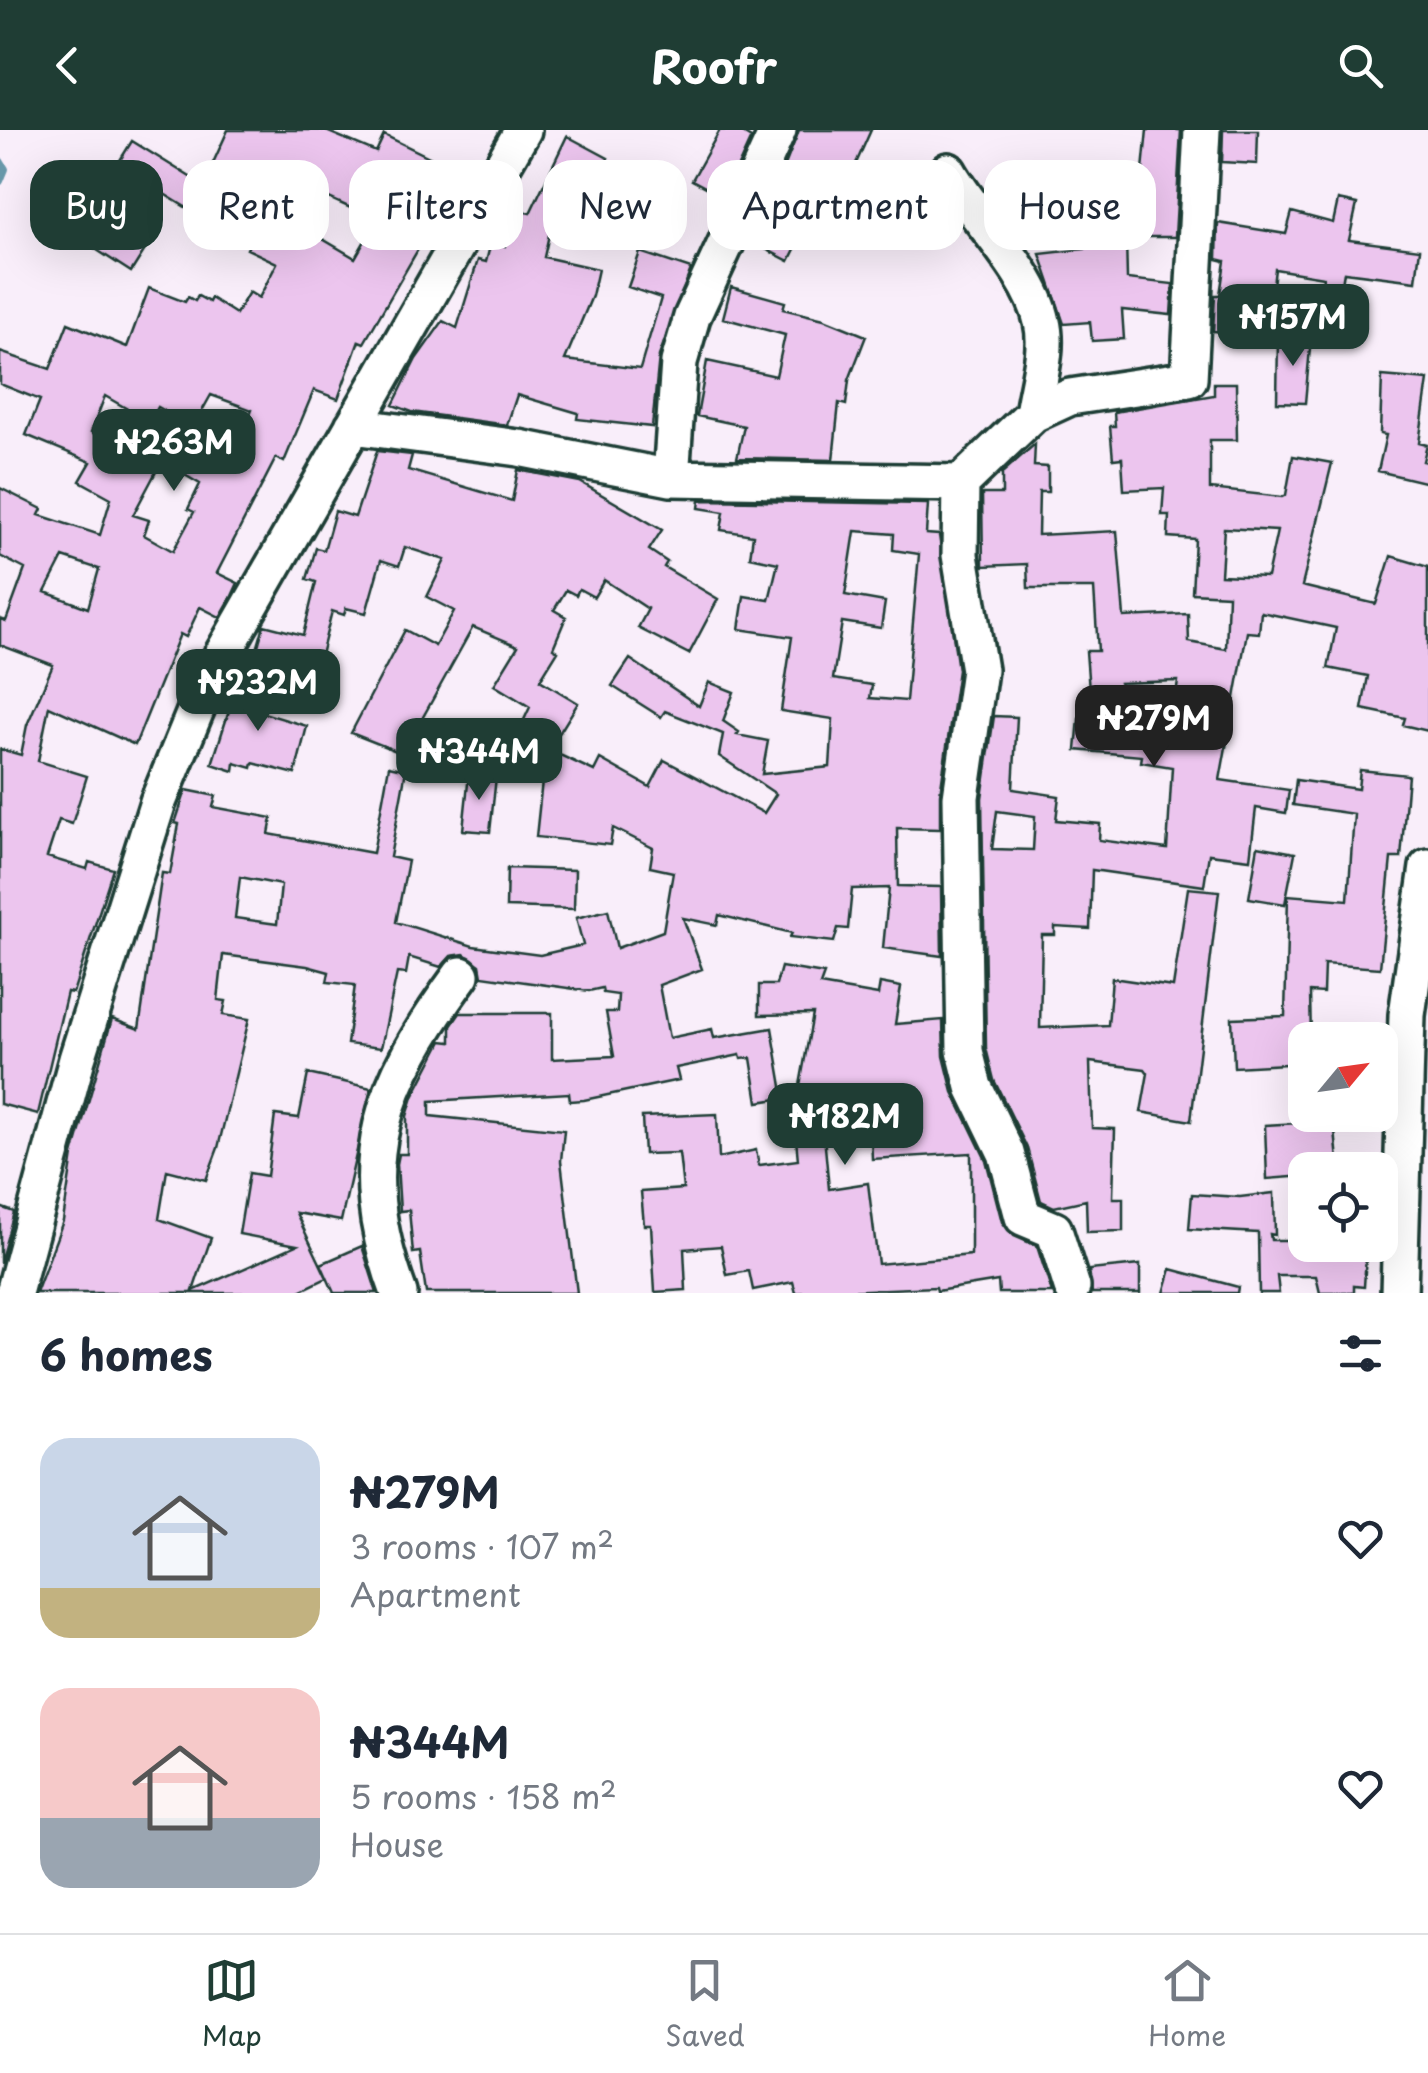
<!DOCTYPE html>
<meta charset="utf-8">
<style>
:root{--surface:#fff;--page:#f2f2f3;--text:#1f2937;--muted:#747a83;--line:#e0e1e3;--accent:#1f3d34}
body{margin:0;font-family:"Playpen Sans",sans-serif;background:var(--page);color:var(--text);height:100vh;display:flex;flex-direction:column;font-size:38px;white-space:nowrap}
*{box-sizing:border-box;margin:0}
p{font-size:32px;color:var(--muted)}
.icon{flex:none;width:55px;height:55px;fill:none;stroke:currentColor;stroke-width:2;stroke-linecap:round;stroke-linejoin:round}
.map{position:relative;height:1163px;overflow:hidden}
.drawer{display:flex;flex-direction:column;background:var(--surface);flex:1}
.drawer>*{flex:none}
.top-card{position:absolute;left:30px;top:30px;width:1370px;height:90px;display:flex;gap:20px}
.needle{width:65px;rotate:61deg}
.controls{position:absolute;left:1288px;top:892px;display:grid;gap:20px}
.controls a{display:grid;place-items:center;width:110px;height:110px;border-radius:20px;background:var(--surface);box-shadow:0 10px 40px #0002;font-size:50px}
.price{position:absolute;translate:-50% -85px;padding:0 22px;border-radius:20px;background:var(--accent);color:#fff;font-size:32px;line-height:65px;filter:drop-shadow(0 2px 5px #0008)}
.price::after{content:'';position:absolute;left:50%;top:60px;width:30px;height:22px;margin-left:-15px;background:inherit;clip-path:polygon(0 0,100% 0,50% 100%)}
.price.selected{background:#222;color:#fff}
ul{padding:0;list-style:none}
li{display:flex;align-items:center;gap:30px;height:250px;padding:0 40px}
li span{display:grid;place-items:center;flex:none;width:280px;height:200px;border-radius:30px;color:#555}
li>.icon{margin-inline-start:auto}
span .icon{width:120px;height:120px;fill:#fffc;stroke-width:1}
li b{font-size:42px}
h2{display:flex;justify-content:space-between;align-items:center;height:120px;padding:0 40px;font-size:42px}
.tag{padding:0 35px;border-radius:30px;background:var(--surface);box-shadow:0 10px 40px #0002;font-size:35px;line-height:90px}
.tag.selected{background:var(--accent);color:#fff}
header{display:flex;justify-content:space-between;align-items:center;height:130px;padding:0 40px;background:var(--accent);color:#fff;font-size:45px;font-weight:700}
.menu{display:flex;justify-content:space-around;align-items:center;height:140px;border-top:2px solid var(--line);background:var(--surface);font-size:28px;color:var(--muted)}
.menu a{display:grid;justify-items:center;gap:5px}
.menu .selected{color:var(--accent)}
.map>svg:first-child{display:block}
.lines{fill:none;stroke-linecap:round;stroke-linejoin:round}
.stream{stroke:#6898aa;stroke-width:8}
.building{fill:#ecc5ee;stroke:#1f3d34;stroke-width:2.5;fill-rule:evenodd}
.minor-casing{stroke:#1f3d34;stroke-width:42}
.minor{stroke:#fff;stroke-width:35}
</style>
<header><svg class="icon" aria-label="back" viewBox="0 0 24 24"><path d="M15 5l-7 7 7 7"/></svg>Roofr<svg class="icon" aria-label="search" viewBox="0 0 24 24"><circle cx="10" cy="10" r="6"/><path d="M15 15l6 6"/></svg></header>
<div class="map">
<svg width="1428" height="1163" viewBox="0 0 1428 1163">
<rect width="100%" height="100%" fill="#f9eefa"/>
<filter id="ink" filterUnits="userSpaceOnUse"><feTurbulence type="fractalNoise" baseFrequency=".01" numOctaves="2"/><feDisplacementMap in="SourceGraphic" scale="20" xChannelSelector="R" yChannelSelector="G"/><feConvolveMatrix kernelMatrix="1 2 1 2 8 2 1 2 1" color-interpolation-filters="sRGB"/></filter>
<g filter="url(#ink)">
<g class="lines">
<!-- stream -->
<path class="stream" d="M 0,31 L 5,39 L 0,51"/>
</g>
<!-- building -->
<path class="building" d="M 228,0 L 324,0 L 376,22 L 384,5 L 464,44 L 433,113 L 424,109 L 364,213 L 359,211 L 338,269 L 314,260 L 284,332 L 276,328 L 217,443 L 238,453 L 232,466 L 220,487 L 200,477 L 186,507 L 180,504 L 135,615 L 49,576 L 38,631 L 87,646 L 72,694 L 59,690 L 47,727 L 87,739 L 89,732 L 113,739 L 73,863 L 67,862 L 38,984 L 0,974 L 0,619 L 21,625 L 27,595 L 53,535 L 0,515 L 0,489 L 6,491 L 25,439 L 0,426 L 0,358 L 42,379 L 39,385 L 100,405 L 111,368 L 80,351 L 91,332 L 26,305 L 40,270 L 0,254 L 0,222 L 50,239 L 68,193 L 127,217 L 149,158 L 185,172 L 188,167 L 195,171 L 198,166 L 209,172 L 211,168 L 236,184 L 249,162 L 259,168 L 277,133 L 247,119 L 250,113 L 219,98 L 225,85 L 192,69 L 187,78 L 117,35 L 132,11 L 203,55 ZM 320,64 L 377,90 L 355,128 L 304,98 ZM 211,265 L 252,280 L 234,325 L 192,304 L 173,338 L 200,354 L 188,379 L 194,382 L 173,421 L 144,405 L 149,390 L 133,385 L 158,338 L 91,302 L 105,266 L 150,292 L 158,277 L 193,297 ZM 63,427 L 99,439 L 88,478 L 45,462 Z
M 720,0 L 738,0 L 751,8 L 724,67 L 692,50 Z
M 799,0 L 871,0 L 841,67 L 782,43 Z
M 1147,0 L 1181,0 L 1175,107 L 1126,107 L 1127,149 L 1173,154 L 1171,185 L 1122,180 L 1124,209 L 1092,211 L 1090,192 L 1064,194 L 1040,124 L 1085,119 L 1084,82 L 1127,81 L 1127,50 L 1142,50 Z
M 1223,0 L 1258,0 L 1257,34 L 1222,32 Z
M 567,6 L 608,28 L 592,57 L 583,52 L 567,85 L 555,78 L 544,127 L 598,139 L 592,166 L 565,230 L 640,239 L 661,168 L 628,157 L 640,122 L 691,139 L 659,226 L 652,297 L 577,289 L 578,283 L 517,265 L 507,295 L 412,282 L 393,275 L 416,229 L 443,191 L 457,198 L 478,130 L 486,132 L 491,112 L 505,116 L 513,79 L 530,83 Z
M 70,50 L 100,73 L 95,80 L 148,115 L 131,142 L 83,111 L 87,105 L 50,76 Z
M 1338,70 L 1357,74 L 1349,110 L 1420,119 L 1416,151 L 1344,142 L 1341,161 L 1321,158 L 1323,147 L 1275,139 L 1267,204 L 1213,201 L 1215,165 L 1220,165 L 1225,131 L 1217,129 L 1218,93 L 1286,104 L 1292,82 L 1333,93 Z
M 764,84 L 803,103 L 789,131 L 750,111 Z
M 731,157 L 785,172 L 783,179 L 824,189 L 866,206 L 849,250 L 846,275 L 839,273 L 833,330 L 737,328 L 744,296 L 697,286 L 707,231 L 776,246 L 785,205 L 723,188 Z
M 1278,206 L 1311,207 L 1305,273 L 1277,272 Z
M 1382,246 L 1428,250 L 1419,313 L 1427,315 L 1423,331 L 1428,332 L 1428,353 L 1378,341 L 1386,305 L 1380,304 Z
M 1214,253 L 1236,253 L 1237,310 L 1210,310 L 1210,359 L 1282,367 L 1286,365 L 1293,326 L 1332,333 L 1302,456 L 1376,474 L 1391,426 L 1428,437 L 1428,601 L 1403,595 L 1405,588 L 1362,579 L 1368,546 L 1328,538 L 1336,498 L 1261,482 L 1259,503 L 1247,502 L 1220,650 L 1289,660 L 1286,683 L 1256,678 L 1250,729 L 1209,724 L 1204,756 L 1092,740 L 1090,799 L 1055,797 L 1055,805 L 1042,805 L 1040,898 L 1108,895 L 1112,848 L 1173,857 L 1188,758 L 1219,761 L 1191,991 L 1141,982 L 1148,943 L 1145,939 L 1090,932 L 1092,998 L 1115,999 L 1113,1068 L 1123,1068 L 1123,1101 L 1087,1102 L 1086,1070 L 1054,1077 L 1041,1071 L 1027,1018 L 994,950 L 986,918 L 982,668 L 994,586 L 1017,587 L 1013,659 L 1059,666 L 1056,690 L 1100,694 L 1099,710 L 1167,719 L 1172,637 L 1141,632 L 1142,626 L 1076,620 L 1079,589 L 1171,603 L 1178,551 L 1120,553 L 1121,559 L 1089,561 L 1086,521 L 1098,521 L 1094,458 L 1028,458 L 1027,434 L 983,436 L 982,364 L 1002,364 L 1002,343 L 1035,314 L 1034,336 L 1048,337 L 1048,362 L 1039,362 L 1038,405 L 1117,401 L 1124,487 L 1188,484 L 1189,512 L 1226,519 L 1228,465 L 1192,463 L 1195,409 L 1168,407 L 1169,385 L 1162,385 L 1164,358 L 1124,360 L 1122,328 L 1113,329 L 1110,296 L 1115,296 L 1114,282 L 1214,265 ZM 1224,398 L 1277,401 L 1267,447 L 1221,445 ZM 997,681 L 1035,686 L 1033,720 L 992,719 Z
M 377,321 L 412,325 L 408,340 L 512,371 L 518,340 L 580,352 L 662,400 L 649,420 L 667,432 L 664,437 L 718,469 L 689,524 L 638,498 L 648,479 L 604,450 L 594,467 L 579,459 L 576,465 L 566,460 L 554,480 L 566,487 L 553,518 L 558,521 L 540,550 L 578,573 L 549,620 L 594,641 L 600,629 L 650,657 L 664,630 L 764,683 L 776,664 L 719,626 L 723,604 L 665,581 L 661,587 L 612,556 L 630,529 L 699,576 L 709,552 L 734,562 L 723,591 L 739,602 L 737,605 L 768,611 L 762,644 L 830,637 L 833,589 L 781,581 L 792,507 L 739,499 L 744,466 L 769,470 L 778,433 L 750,427 L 753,405 L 721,400 L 724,382 L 699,378 L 700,370 L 928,374 L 926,404 L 939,405 L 958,540 L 940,664 L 940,699 L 897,698 L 898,756 L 941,757 L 942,826 L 883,818 L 889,758 L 852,759 L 848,799 L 838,798 L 834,812 L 790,807 L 792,803 L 719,785 L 717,795 L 683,788 L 702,839 L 659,855 L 669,908 L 712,899 L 714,908 L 772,898 L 784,968 L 758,972 L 751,928 L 741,929 L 740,925 L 676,938 L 679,950 L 584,970 L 570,971 L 569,963 L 430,971 L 430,986 L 564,1000 L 561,1031 L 577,1163 L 426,1163 L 420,1122 L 413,1123 L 409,1080 L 400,1081 L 397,1034 L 399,1024 L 407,1024 L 407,986 L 413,967 L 442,911 L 451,912 L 451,896 L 460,883 L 552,883 L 552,929 L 614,926 L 606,882 L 617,882 L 618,865 L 603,863 L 602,858 L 589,861 L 482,846 L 480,835 L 464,824 L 451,826 L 441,837 L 409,827 L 406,844 L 397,843 L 381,918 L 347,914 L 355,855 L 327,852 L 329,842 L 307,836 L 223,825 L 218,870 L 226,871 L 223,885 L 249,889 L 218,1018 L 206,1050 L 167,1040 L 159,1089 L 211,1108 L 193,1161 L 297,1115 L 239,1104 L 249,1043 L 267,1046 L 275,985 L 299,988 L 308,944 L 371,958 L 341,1091 L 296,1083 L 327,1148 L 296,1163 L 36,1163 L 63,1091 L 73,1025 L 112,889 L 139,899 L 162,743 L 170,744 L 179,694 L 175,693 L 186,660 L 216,666 L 213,677 L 272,688 L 269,704 L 373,723 L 389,636 L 406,640 L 390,727 L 408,731 L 396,792 L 473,816 L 540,825 L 583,815 L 576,788 L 608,780 L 617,818 L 663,801 L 673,742 L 650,737 L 653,718 L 613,698 L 610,715 L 536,707 L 542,651 L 504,633 L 530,577 L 494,555 L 518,516 L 473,497 L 423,587 L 409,626 L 351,603 L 405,500 L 435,516 L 454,481 L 427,467 L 445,430 L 405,417 L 399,436 L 381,430 L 366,483 L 346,478 L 344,485 L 332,481 L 316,545 L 254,530 L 264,495 L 303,505 L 316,452 L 307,449 L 316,418 L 324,420 L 335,381 L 355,387 ZM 855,401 L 894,404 L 893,420 L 919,424 L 906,571 L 870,568 L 872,555 L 833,549 L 842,492 L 881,498 L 885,472 L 845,465 ZM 240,747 L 281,755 L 277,794 L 235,788 Z
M 251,543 L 268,548 L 260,582 L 307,596 L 295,644 L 253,633 L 252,638 L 235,633 L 234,641 L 212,634 L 235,562 L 246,565 Z
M 1360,640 L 1408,645 L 1401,728 L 1391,728 L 1380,838 L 1324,834 L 1323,863 L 1310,862 L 1311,910 L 1305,910 L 1305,933 L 1234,937 L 1232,888 L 1285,886 L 1288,765 L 1348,770 L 1354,684 L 1293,675 L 1296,650 L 1358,659 Z
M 469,644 L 496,647 L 490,702 L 463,700 Z
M 1258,716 L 1295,723 L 1285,774 L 1249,768 Z
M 507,738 L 575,740 L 574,779 L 506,777 Z
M 781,837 L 824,844 L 820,855 L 878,865 L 880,853 L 901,857 L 895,894 L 943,890 L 944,926 L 953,962 L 986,1030 L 1002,1092 L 1014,1106 L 1037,1116 L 1052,1163 L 999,1163 L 998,1151 L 937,1161 L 936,1157 L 796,1163 L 793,1152 L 753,1160 L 749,1141 L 727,1145 L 721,1116 L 684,1119 L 686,1160 L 655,1162 L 651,1095 L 644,1095 L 641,1062 L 683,1059 L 679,1023 L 644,1024 L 642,987 L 717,984 L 719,1028 L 756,1020 L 759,1035 L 798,1030 L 794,988 L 813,884 L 759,885 L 759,855 L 776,855 ZM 870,981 L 872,1029 L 971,1023 L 971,1125 L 878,1134 L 868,1053 L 829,1059 L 822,984 Z
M 1334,991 L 1339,1040 L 1305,1040 L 1305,1046 L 1267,1049 L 1265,995 Z
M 1274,1063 L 1275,1105 L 1270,1104 L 1271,1110 L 1305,1110 L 1310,1121 L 1366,1125 L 1364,1157 L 1354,1156 L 1354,1163 L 1320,1163 L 1316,1146 L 1277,1146 L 1279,1163 L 1259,1163 L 1258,1103 L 1189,1099 L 1192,1064 L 1240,1067 Z
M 0,1077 L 14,1082 L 0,1133 Z
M 362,1116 L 377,1163 L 334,1163 L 321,1134 Z
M 1140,1135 L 1140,1163 L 1092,1163 L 1089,1140 Z
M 1171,1139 L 1238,1157 L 1237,1163 L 1164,1163 Z"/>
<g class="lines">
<defs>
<path id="minor" d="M 948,41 C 973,86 1032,142 1042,192 C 1049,220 1037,256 1033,284
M 353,296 L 519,318 L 671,348 L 961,353
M 671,348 L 679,232 L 692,187 L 778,0
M 1072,1157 L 1054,1100 L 1023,1087 L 1006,1023 L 974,957 L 965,921 L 961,667 L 979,540 L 960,425 L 961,353 L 1033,284 L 1070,267 L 1189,249 L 1202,0
M 14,1163 L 77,929 L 158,672 L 209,548 L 523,0
M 399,1163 C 350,1031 381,954 461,845
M 1399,1163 L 1407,885 L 1428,737"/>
</defs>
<!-- minor casing -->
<use href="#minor" class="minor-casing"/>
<!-- minor -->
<use href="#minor" class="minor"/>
</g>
</g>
</svg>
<div class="controls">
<a><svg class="needle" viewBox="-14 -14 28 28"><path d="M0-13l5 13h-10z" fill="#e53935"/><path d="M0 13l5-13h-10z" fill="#747a83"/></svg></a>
<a><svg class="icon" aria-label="locate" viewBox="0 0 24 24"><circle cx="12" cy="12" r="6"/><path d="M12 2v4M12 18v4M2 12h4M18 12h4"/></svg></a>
</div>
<b class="price" style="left:1293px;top:239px">₦157M</b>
<b class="price" style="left:174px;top:364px">₦263M</b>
<b class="price" style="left:258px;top:604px">₦232M</b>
<b class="price selected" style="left:1154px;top:640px">₦279M</b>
<b class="price" style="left:479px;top:673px">₦344M</b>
<b class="price" style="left:845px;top:1038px">₦182M</b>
<div class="top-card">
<a class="tag selected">Buy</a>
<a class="tag">Rent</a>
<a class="tag">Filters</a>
<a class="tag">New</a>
<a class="tag">Apartment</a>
<a class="tag">House</a>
</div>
</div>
<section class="drawer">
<h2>6 homes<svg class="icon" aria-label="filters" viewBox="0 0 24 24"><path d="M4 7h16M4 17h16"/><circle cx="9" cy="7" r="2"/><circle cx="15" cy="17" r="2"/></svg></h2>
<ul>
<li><span style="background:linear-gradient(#c9d6e8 75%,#c2b280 0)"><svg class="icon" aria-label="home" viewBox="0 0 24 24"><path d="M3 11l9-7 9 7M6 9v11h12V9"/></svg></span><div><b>₦279M</b><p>3 rooms · 107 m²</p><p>Apartment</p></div><svg class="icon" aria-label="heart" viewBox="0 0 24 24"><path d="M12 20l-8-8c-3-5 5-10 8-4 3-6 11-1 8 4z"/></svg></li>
<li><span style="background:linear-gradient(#f6c9c9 65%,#9aa5b1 0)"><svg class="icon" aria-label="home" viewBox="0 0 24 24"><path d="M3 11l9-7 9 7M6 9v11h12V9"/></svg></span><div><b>₦344M</b><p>5 rooms · 158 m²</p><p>House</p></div><svg class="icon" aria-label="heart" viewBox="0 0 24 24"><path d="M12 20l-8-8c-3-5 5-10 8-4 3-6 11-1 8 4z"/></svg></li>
</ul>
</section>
<nav class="menu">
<a class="selected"><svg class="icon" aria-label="map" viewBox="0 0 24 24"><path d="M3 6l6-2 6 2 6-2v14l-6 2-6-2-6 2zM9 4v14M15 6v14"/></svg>Map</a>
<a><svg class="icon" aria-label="saved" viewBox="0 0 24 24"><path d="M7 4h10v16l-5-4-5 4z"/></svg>Saved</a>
<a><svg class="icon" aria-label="home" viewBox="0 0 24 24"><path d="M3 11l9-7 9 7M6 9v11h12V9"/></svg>Home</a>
</nav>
